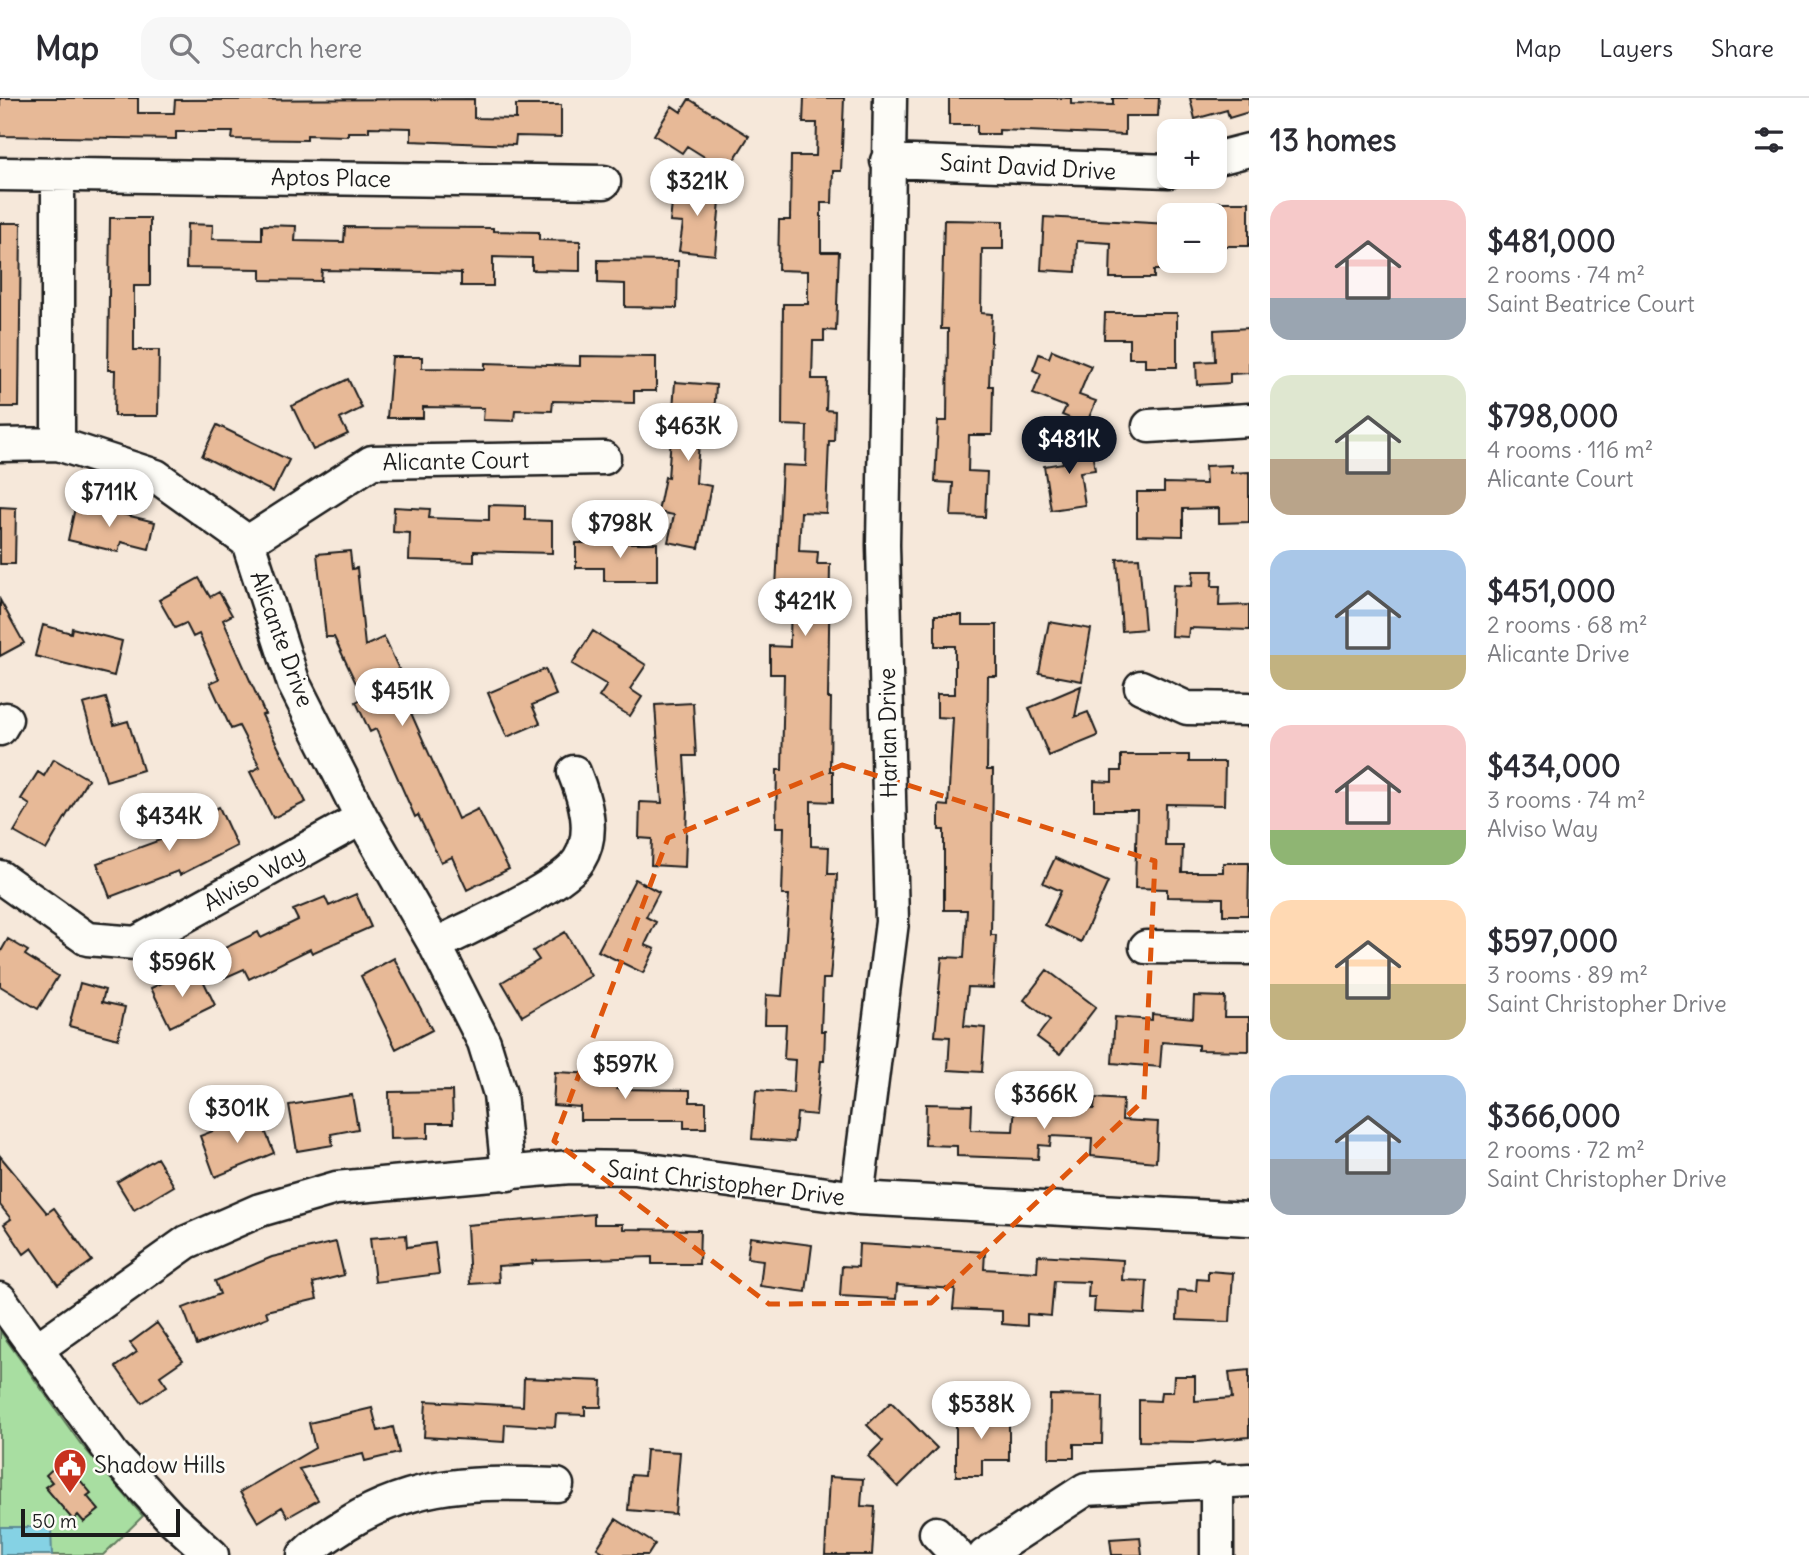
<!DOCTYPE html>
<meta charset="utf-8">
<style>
:root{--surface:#fff;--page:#f7f7f7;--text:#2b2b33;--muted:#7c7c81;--line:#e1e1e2;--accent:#111827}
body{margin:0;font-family:Delius,sans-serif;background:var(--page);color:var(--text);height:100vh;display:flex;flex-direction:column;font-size:26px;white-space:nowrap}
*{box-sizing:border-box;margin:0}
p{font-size:23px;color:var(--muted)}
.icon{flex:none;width:38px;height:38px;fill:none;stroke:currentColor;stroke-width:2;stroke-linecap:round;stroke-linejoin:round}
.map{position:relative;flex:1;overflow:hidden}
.details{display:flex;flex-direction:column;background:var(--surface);width:560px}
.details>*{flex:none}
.tools{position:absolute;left:1157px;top:21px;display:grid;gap:14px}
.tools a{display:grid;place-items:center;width:70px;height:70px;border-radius:14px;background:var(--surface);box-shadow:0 4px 10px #0003;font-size:35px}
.scale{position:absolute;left:21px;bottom:18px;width:159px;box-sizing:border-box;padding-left:7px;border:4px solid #1c1c1c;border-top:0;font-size:19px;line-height:24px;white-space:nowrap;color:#1c1c1c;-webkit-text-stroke:5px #fdfcf7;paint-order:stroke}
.price{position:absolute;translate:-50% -60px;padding:0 16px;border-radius:24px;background:#fff;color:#222;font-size:23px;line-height:46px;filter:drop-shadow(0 2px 4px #0008)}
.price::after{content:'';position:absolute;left:50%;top:42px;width:21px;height:16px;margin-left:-10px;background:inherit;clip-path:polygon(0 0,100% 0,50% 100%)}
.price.on{background:var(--accent);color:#fff}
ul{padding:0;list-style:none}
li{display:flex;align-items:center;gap:21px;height:175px;padding:0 21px}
li span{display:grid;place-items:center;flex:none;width:196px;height:140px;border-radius:21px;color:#555}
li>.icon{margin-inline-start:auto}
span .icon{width:84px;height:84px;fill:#fffc;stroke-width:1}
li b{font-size:30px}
h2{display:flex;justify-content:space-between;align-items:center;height:84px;padding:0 21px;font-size:30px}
header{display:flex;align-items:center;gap:42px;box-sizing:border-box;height:98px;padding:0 35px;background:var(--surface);border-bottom:2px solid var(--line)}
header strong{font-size:33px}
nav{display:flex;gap:38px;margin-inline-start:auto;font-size:24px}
.search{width:490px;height:63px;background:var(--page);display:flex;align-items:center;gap:18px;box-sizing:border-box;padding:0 24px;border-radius:21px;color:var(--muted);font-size:26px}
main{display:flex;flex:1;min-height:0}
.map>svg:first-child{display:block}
.green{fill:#a8dea1;stroke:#627d5e;stroke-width:2}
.water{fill:#85d2e4;stroke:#5b8994;stroke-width:2}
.building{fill:#e7b997;stroke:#1c1c1c;stroke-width:2}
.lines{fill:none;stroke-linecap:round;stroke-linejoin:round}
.minor-casing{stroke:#1c1c1c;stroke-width:37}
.minor{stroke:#fdfcf7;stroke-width:32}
.marked{fill:none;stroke:#de560d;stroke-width:5;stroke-dasharray:14 9;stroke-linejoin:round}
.labels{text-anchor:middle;stroke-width:5;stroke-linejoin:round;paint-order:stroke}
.street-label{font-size:23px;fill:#1c1c1c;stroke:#fdfcf7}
.poi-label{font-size:23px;fill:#1c1c1c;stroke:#fdfcf7;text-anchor:start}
</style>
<header>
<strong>Map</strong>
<div class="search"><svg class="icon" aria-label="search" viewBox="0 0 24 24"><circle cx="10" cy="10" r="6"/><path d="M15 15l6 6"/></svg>Search here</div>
<nav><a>Map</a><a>Layers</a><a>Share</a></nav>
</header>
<main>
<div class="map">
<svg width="1249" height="1457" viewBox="0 0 1249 1457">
<rect width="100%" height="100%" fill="#f6e8da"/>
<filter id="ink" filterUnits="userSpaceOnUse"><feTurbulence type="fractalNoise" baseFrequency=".0143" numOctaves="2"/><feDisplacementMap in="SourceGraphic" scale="14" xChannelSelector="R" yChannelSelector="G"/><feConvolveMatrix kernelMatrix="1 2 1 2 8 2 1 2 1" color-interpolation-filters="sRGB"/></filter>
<g filter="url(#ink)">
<!-- green -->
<path class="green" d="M 0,1233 L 80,1345 L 143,1418 L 103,1457 L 0,1457 Z"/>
<!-- water -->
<path class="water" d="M 0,1429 L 51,1429 L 52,1457 L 0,1457 Z"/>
<!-- building -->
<path class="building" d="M 0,0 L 138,0 L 138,15 L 174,15 L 175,2 L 474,1 L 474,20 L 516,21 L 516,7 L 561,7 L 561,39 L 516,38 L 515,47 L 411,43 L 411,30 L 369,29 L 369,34 L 348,34 L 348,38 L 307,37 L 307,42 L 232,41 L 233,34 L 176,34 L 176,41 L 0,38 Z
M 804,0 L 844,0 L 843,26 L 841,73 L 833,73 L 832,105 L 821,105 L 821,154 L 839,154 L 836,233 L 824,232 L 824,243 L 813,243 L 812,281 L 827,281 L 826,312 L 835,313 L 834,343 L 829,343 L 826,415 L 801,414 L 799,453 L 818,454 L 817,466 L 830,466 L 828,600 L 831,600 L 830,673 L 833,673 L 833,704 L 811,703 L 811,748 L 829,749 L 828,776 L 837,776 L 836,809 L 830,881 L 823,881 L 821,933 L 825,933 L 824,963 L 821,963 L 816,1017 L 797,1015 L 794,1044 L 752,1041 L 756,992 L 793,995 L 795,962 L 784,961 L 786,926 L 765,926 L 766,897 L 782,898 L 789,797 L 782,797 L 784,729 L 776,729 L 777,672 L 782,672 L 784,576 L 770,576 L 770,548 L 790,549 L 791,491 L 776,490 L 782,367 L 806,368 L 807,328 L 782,327 L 783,206 L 808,206 L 808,173 L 778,172 L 779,122 L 790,122 L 791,58 L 816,58 L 817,25 L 803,25 Z
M 949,0 L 1071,0 L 1071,6 L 1113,7 L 1113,0 L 1159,0 L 1158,18 L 1125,18 L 1125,37 L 999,32 L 999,36 L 977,36 L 977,27 L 949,27 Z
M 1190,0 L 1249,0 L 1249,14 L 1229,20 L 1227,12 L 1195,21 Z
M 689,1 L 749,38 L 727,73 L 687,48 L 682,55 L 654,37 L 672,8 L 681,14 Z
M 674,87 L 721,92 L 715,157 L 679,153 L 683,125 L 670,124 Z
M 1216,104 L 1249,104 L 1249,148 L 1215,148 Z
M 1044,119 L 1169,126 L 1169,172 L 1154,172 L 1154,180 L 1110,180 L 1111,145 L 1077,143 L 1076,174 L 1041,172 Z
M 110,120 L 150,120 L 150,188 L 134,188 L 134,252 L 159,252 L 158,318 L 114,318 L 115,272 L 108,272 Z
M 944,122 L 1003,123 L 1003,151 L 982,151 L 981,215 L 992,216 L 989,288 L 993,288 L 992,337 L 969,337 L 968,373 L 987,374 L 985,419 L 951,418 L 953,385 L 935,384 L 938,323 L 947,323 L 948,231 L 941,231 Z
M 0,125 L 21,125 L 19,309 L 0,309 Z
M 187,126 L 213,127 L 212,141 L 262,142 L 262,127 L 296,128 L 295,143 L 344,144 L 345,129 L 493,130 L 493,133 L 539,134 L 539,142 L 580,143 L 580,173 L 532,172 L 532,160 L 493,159 L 493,188 L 461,188 L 461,175 L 431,174 L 322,172 L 321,183 L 261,182 L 261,171 L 186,170 Z
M 598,162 L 678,163 L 677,210 L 625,209 L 625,186 L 598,185 Z
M 1105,215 L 1177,215 L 1177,269 L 1145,269 L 1145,260 L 1129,260 L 1129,241 L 1104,241 Z
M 1249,230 L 1249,275 L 1230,276 L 1230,285 L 1197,287 L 1196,264 L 1215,263 L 1214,232 Z
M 1052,252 L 1091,268 L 1079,297 L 1096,303 L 1086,327 L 1062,317 L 1066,309 L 1033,296 L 1041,276 L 1033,272 L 1039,256 L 1049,260 Z
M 580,258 L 656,259 L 656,293 L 634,293 L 634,305 L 553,303 L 552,313 L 515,312 L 514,323 L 483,322 L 484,310 L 423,309 L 423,320 L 387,320 L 392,259 L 422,259 L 422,270 L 485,271 L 485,265 L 580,268 Z
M 348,281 L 362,310 L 340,321 L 348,336 L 313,352 L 292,308 Z
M 675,284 L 716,287 L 713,332 L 700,331 L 696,385 L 711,388 L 699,450 L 668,444 L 674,417 L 658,414 L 665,379 L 668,380 Z
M 217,327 L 289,362 L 273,394 L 202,358 Z
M 1090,342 L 1095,372 L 1080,374 L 1085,407 L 1051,412 L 1044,368 L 1063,365 L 1060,347 Z
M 1231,367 L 1231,375 L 1249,374 L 1249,424 L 1219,425 L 1219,410 L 1183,411 L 1183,438 L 1137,437 L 1137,394 L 1164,394 L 1164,385 L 1206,386 L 1205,368 Z
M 76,405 L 155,424 L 149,451 L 121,444 L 118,454 L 68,442 Z
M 489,407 L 525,408 L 525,422 L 552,423 L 552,455 L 474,453 L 474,464 L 409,462 L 410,435 L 393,434 L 394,409 L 430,411 L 429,420 L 489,422 Z
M 0,409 L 16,410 L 15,466 L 0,466 Z
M 576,445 L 657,445 L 657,483 L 604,483 L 604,470 L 576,470 Z
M 350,453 L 352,471 L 357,470 L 365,548 L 384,539 L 418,612 L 411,615 L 458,721 L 478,711 L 509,771 L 467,792 L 452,759 L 441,764 L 418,717 L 415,719 L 376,631 L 370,634 L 356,604 L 363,600 L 334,539 L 326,539 L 317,456 Z
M 1139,460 L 1145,531 L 1122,533 L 1117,461 Z
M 1193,473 L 1213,473 L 1212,488 L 1220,488 L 1219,508 L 1249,507 L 1249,532 L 1189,530 L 1188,539 L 1171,538 L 1173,487 L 1192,488 Z
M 199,480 L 210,499 L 219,494 L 232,517 L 223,522 L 265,616 L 262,617 L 306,704 L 273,720 L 250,674 L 260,669 L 239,628 L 231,631 L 210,585 L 219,581 L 199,536 L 193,539 L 186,525 L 175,530 L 159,502 Z
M 0,502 L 24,545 L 0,558 Z
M 935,517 L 962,517 L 962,527 L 997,527 L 997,578 L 988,578 L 987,672 L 993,672 L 991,837 L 996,837 L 993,890 L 968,889 L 964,928 L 985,930 L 982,974 L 948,972 L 950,939 L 935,938 L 942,859 L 964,860 L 967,812 L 944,812 L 944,732 L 939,732 L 939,707 L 948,708 L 953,620 L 937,619 L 937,596 L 955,596 L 955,548 L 935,548 Z
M 1049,524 L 1091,531 L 1082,583 L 1039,575 Z
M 43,527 L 71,535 L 72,530 L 122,543 L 114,578 L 35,558 Z
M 593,533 L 646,567 L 630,591 L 642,599 L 630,618 L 599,599 L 607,587 L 572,566 Z
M 545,571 L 556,597 L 532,607 L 540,625 L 507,639 L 488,595 Z
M 1081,588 L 1075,619 L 1088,614 L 1098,638 L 1049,658 L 1029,610 Z
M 106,600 L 114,627 L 128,623 L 143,672 L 106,683 L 83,606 Z
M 693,605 L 696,658 L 684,658 L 687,709 L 685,769 L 651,767 L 652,741 L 639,740 L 640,704 L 662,705 L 655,607 Z
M 1121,657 L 1189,657 L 1189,664 L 1225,664 L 1224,707 L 1166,706 L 1165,748 L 1183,748 L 1182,774 L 1223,774 L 1223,765 L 1249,765 L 1248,817 L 1223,817 L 1223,800 L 1167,799 L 1167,791 L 1135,790 L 1137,712 L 1094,712 L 1094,683 L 1112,684 L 1112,673 L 1121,673 Z
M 54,661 L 88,681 L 46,752 L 14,734 L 30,707 L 21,701 L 38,674 L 44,678 Z
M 219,709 L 237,748 L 180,777 L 178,773 L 110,799 L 97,765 L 163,741 L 161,736 Z
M 1055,760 L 1108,784 L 1081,844 L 1045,827 L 1061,793 L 1043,785 Z
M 635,781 L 659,794 L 646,819 L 656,824 L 645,847 L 655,851 L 643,875 L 598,853 Z
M 356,796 L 371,829 L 312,855 L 310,851 L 249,881 L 244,871 L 224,880 L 212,856 L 258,834 L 261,840 L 298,822 L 293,812 L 325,799 L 329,808 Z
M 565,834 L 591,878 L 522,918 L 502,884 L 539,862 L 533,853 Z
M 8,841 L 28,853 L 25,857 L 58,878 L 38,911 L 0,888 L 0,855 Z
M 394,860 L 432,932 L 396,951 L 361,878 Z
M 1047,872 L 1096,909 L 1060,956 L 1037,939 L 1050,922 L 1024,902 Z
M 201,878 L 215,907 L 170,929 L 151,890 L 175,879 L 179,888 Z
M 80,885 L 105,892 L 102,904 L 125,909 L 118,941 L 69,928 Z
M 1194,898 L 1225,899 L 1224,919 L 1249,919 L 1249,953 L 1198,952 L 1198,947 L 1162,944 L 1160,969 L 1112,965 L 1115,919 L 1152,922 L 1152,916 L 1193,920 Z
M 555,974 L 618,977 L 617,991 L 690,992 L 690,1004 L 706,1004 L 706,1030 L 684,1030 L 684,1022 L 580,1022 L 580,1009 L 553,1007 Z
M 452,993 L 453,1025 L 428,1025 L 428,1040 L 390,1041 L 389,994 Z
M 352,997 L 358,1031 L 331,1036 L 333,1047 L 297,1053 L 289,1007 Z
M 1095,1000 L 1123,1002 L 1122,1022 L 1158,1024 L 1156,1064 L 1091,1058 L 1092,1040 L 1051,1038 L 1050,1048 L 1039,1047 L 1038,1061 L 957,1058 L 957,1048 L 925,1047 L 926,1006 L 972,1007 L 971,1032 L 1013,1033 L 1015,1007 L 1094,1011 Z
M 258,1015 L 274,1055 L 215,1079 L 200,1038 Z
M 0,1058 L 47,1115 L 54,1110 L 92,1163 L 58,1187 L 32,1150 L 24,1156 L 4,1126 L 11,1121 L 0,1107 Z
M 157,1060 L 174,1088 L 134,1112 L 117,1084 Z
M 594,1116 L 594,1126 L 623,1126 L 623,1131 L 700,1132 L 699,1166 L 652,1166 L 652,1159 L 532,1163 L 533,1166 L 498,1168 L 499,1184 L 470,1186 L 467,1127 Z
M 406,1137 L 407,1149 L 435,1145 L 439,1176 L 375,1184 L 370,1140 Z
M 750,1139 L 812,1147 L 806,1194 L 760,1188 L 763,1162 L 747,1160 Z
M 336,1144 L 344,1177 L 313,1185 L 317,1201 L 266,1213 L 268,1219 L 197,1247 L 183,1210 L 220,1196 L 215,1183 L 272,1159 Z
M 859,1146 L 985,1154 L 984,1171 L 1037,1174 L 1038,1157 L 1123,1162 L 1122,1182 L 1147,1183 L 1145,1216 L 1094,1214 L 1095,1199 L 1088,1199 L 1089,1184 L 1054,1183 L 1051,1218 L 1027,1216 L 1027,1228 L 1002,1226 L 1002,1213 L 953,1211 L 955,1191 L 897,1187 L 896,1201 L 840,1198 L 842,1168 L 858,1169 Z
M 1208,1173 L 1233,1175 L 1230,1224 L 1177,1222 L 1178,1192 L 1196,1193 L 1197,1181 L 1208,1182 Z
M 157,1225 L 183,1262 L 160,1278 L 167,1288 L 142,1305 L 116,1269 L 137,1254 L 130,1245 Z
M 1249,1272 L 1249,1339 L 1197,1344 L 1139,1343 L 1139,1302 L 1160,1303 L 1161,1294 L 1173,1294 L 1174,1278 L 1195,1278 L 1195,1303 L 1232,1300 L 1229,1274 Z
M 524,1280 L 602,1283 L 601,1309 L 585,1309 L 585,1317 L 556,1316 L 555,1329 L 505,1326 L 504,1344 L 424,1339 L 426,1303 L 523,1308 Z
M 1050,1297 L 1103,1298 L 1102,1346 L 1074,1346 L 1074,1360 L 1049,1360 Z
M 891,1304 L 937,1350 L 898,1389 L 868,1358 L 883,1343 L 867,1327 Z
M 372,1310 L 378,1333 L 393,1329 L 399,1355 L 365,1363 L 363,1356 L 299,1371 L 318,1402 L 288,1419 L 282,1409 L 258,1424 L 240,1394 L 315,1350 L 309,1325 Z
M 956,1315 L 1009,1315 L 1009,1362 L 982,1362 L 982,1378 L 956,1378 Z
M 646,1352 L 680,1354 L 675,1416 L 628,1412 L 631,1377 L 644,1378 Z
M 59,1365 L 71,1379 L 75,1376 L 91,1395 L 87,1398 L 99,1412 L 84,1424 L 78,1417 L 73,1422 L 45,1389 L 52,1384 L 46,1377 Z
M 829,1379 L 863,1381 L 861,1408 L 875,1409 L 872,1457 L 825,1457 Z
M 616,1421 L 655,1446 L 648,1457 L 608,1457 L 597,1450 Z
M 1140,1439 L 1142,1457 L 1112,1457 L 1110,1441 Z"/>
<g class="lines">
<defs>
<path id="minor" d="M 1214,61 L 1249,52
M 887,63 L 1169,73
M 0,76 L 604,84
M 58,76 L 58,346
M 1149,328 L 1249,322
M 0,347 L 58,346 L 156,378 L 248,444 L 294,586 L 362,720 L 435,847 L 484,944 L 500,996 L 508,1076
M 248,444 L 372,364 L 604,360
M 1141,589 L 1187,610 L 1249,611
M 0,631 L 6,621
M 0,779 L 87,841 L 136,845 L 362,720
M 435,847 C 467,830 563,789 579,762 C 596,735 585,701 574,674
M 1146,849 L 1249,850
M 857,1100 L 892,824 L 883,447 L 890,0
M 0,1201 L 113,1357 L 170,1419 L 212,1457
M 37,1251 L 187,1144 L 260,1112 L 336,1090 L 570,1069 L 635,1070 L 857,1100 L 1249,1121
M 1217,1382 L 1217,1457
M 936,1435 L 957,1457
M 304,1457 C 317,1444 332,1435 348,1425 C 417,1383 478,1384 557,1387
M 985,1457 L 1086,1391 L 1249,1382"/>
</defs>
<!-- minor casing -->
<use href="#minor" class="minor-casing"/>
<!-- minor -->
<use href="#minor" class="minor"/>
</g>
</g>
<!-- marked area -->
<path class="marked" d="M 842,667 L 1155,763 L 1144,1002 L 931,1205 L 769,1206 L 554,1043 L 668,740 Z"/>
<!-- icons -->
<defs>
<symbol id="civic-pin" viewBox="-11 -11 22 30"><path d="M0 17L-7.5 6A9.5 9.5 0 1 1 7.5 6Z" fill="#c8321e" stroke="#fdfcf7"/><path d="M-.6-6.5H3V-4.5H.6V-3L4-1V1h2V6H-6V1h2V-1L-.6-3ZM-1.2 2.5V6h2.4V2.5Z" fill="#fff"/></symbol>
</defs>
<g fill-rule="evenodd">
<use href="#civic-pin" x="51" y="1348" width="38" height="52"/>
</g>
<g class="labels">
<!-- street labels -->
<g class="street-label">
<text transform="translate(1028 69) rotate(3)" y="8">Saint David Drive</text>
<text transform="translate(331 80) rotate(1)" y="8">Aptos Place</text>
<text transform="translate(456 363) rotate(-1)" y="8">Alicante Court</text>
<text transform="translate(282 541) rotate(70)" y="8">Alicante Drive</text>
<text transform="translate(888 635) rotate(-91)" y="8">Harlan Drive</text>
<text transform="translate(254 780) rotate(-29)" y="8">Alviso Way</text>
<text transform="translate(726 1085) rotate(7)" y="8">Saint Christopher Drive</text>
</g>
<!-- poi labels -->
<g class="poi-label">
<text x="94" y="1375">Shadow Hills</text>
</g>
</g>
</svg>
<div class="tools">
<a>+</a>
<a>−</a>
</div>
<div class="scale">50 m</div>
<b class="price" style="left:697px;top:120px">$321K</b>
<b class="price" style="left:688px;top:365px">$463K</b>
<b class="price on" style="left:1069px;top:378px">$481K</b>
<b class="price" style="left:109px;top:431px">$711K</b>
<b class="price" style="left:620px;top:462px">$798K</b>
<b class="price" style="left:805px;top:540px">$421K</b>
<b class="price" style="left:402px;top:630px">$451K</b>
<b class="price" style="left:169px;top:755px">$434K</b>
<b class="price" style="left:182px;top:901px">$596K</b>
<b class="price" style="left:625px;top:1003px">$597K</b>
<b class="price" style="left:1044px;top:1033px">$366K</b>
<b class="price" style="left:237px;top:1047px">$301K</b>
<b class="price" style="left:981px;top:1343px">$538K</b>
</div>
<section class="details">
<h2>13 homes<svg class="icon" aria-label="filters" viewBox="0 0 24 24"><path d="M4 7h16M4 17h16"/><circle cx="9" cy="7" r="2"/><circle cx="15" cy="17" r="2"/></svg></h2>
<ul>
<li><span style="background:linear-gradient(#f6c9c9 70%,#9aa5b1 0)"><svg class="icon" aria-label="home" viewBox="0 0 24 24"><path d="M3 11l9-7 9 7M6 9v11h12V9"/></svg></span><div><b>$481,000</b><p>2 rooms · 74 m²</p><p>Saint Beatrice Court</p></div></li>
<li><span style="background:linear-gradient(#dfe7d0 60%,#b9a48a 0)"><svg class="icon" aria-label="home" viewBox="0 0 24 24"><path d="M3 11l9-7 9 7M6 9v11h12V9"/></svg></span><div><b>$798,000</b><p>4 rooms · 116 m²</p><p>Alicante Court</p></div></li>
<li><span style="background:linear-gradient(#a9c7e8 75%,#c2b280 0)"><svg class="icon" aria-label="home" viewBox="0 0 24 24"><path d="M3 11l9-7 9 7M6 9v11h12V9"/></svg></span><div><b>$451,000</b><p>2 rooms · 68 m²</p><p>Alicante Drive</p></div></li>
<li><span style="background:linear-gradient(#f6c9c9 75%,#8fb573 0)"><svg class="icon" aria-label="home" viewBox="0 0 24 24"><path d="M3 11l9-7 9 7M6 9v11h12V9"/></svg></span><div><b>$434,000</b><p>3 rooms · 74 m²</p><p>Alviso Way</p></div></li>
<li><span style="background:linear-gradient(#ffd9b3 60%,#c2b280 0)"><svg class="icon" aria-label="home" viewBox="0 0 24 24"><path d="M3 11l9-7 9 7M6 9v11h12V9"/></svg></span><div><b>$597,000</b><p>3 rooms · 89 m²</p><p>Saint Christopher Drive</p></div></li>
<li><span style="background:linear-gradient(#a9c7e8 60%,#9aa5b1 0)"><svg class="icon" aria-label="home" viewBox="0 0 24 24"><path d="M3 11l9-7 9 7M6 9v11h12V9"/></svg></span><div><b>$366,000</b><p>2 rooms · 72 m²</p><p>Saint Christopher Drive</p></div></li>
</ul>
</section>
</main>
